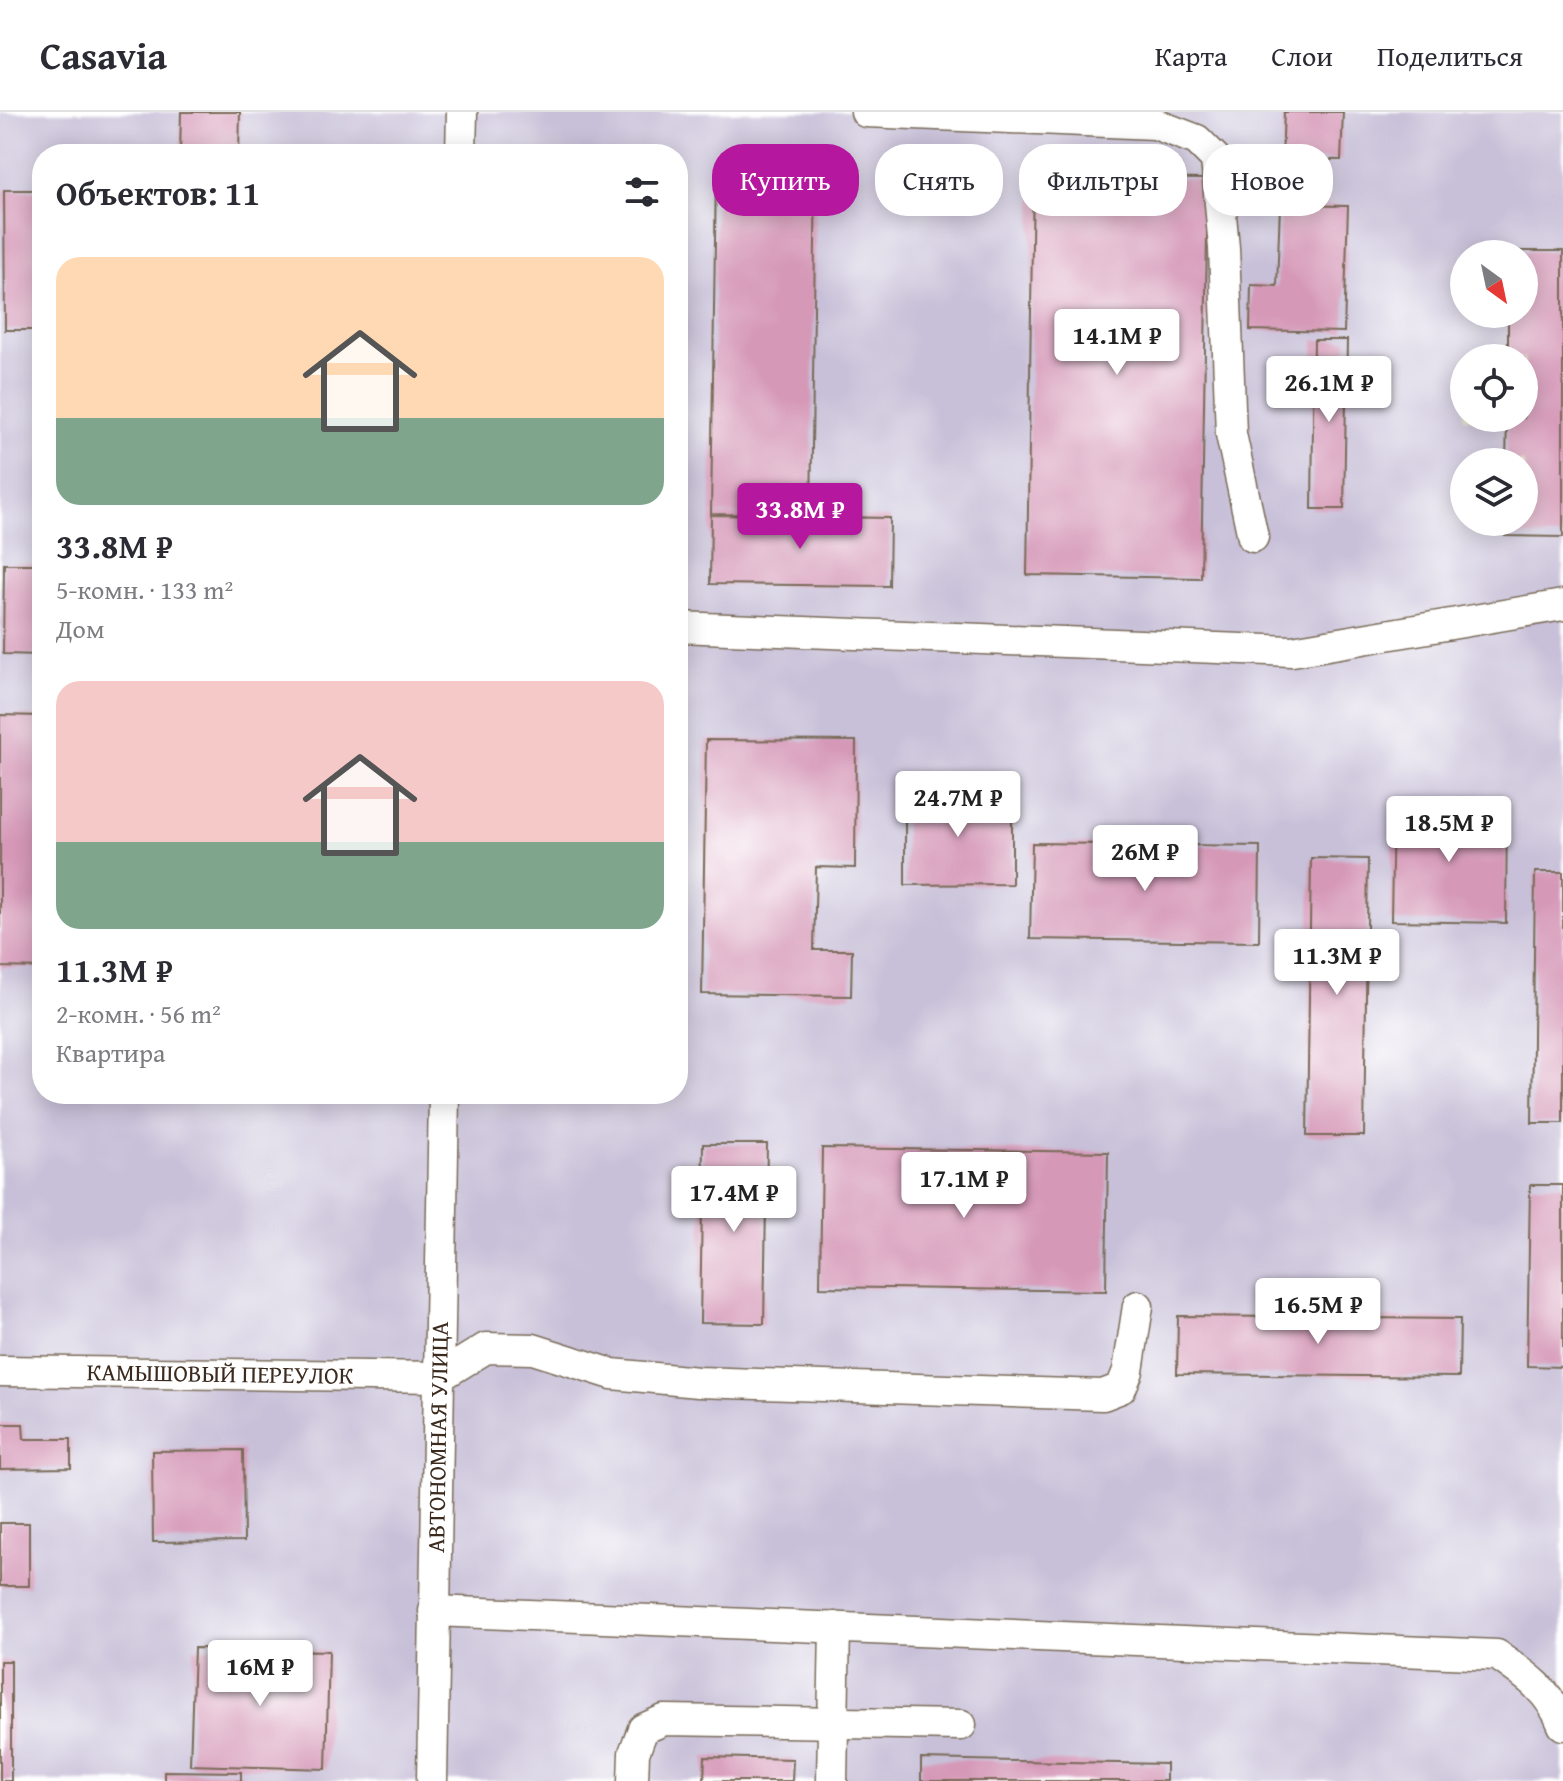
<!DOCTYPE html>
<html lang="ru">
<meta charset="utf-8">
<style>
:root{--surface:#fff;--page:#f2f2f3;--text:#2b2b33;--muted:#7c7c81;--line:#e1e1e2;--accent:#b5179e}
body{margin:0;font-family:"Gentium Book Plus",serif;background:var(--page);color:var(--text);height:100vh;display:flex;flex-direction:column;font-size:30px;white-space:nowrap}
*{box-sizing:border-box;margin:0}
p{font-size:26px;color:var(--muted)}
.icon{flex:none;width:44px;height:44px;fill:none;stroke:currentColor;stroke-width:2;stroke-linecap:round;stroke-linejoin:round}
.map{position:relative;flex:1;overflow:hidden}
.details{position:absolute;left:32px;top:32px;width:656px;height:960px;display:flex;flex-direction:column;background:var(--surface);border-radius:32px;box-shadow:0 4px 20px #0003}
.details>*{flex:none}
.top-card{position:absolute;left:712px;top:32px;width:730px;height:72px;display:flex;gap:16px}
.needle{width:52px;rotate:147deg}
.fabs{position:absolute;left:1450px;top:128px;display:grid;gap:16px}
.fabs a{display:grid;place-items:center;width:88px;height:88px;border-radius:50%;background:var(--surface);box-shadow:0 4px 20px #0003;font-size:40px}
.price{position:absolute;translate:-50% -68px;padding:0 18px;border-radius:8px;background:#fff;color:#222;font-size:26px;line-height:52px;filter:drop-shadow(0 2px 4px #0008)}
.price::after{content:'';position:absolute;left:50%;top:48px;width:24px;height:18px;margin-left:-12px;background:inherit;clip-path:polygon(0 0,100% 0,50% 100%)}
.price.on{background:var(--accent);color:#fff}
ul{padding:0;list-style:none}
li{display:grid;align-content:center;gap:16px;height:424px;padding:0 24px}
li span{display:grid;place-items:center;height:248px;border-radius:24px;color:#555}
li>.icon{margin-inline-start:auto}
span .icon{width:144px;height:144px;fill:#fffc;stroke-width:1}
li b{font-size:34px}
h2{display:flex;justify-content:space-between;align-items:center;height:96px;padding:0 24px;font-size:34px}
.chip{padding:0 28px;border-radius:32px;background:var(--surface);box-shadow:0 4px 20px #0003;font-size:28px;line-height:72px}
.chip.on{background:var(--accent);color:#fff}
header{display:flex;align-items:center;gap:48px;box-sizing:border-box;height:112px;padding:0 40px;background:var(--surface);border-bottom:2px solid var(--line)}
header strong{font-size:38px}
nav{display:flex;gap:44px;margin-inline-start:auto;font-size:28px}
.map>svg:first-child{display:block}
.industrial{fill:#c8c0d8;fill-rule:evenodd}
.building{fill:#d598b7}
.lines{fill:none;stroke-linecap:round;stroke-linejoin:round}
.minor-casing{stroke:#796b58;stroke-width:33}
.minor{stroke:#fff;stroke-width:30}
.labels{text-anchor:middle;stroke-width:6;stroke-linejoin:round;paint-order:stroke}
.street-label{font-size:24px;fill:#3b2a1e;stroke:#fff}
</style>
<header>
<strong>Casavia</strong>
<nav><a>Карта</a><a>Слои</a><a>Поделиться</a></nav>
</header>
<div class="map">
<svg width="1563" height="1669" viewBox="0 0 1563 1669">
<rect width="100%" height="100%" fill="#fff"/>
<filter id="ink" filterUnits="userSpaceOnUse"><feTurbulence type="fractalNoise" baseFrequency=".0125" numOctaves="2"/><feDisplacementMap in="SourceGraphic" scale="16" xChannelSelector="R" yChannelSelector="G"/><feConvolveMatrix kernelMatrix="1 2 1 2 8 2 1 2 1" color-interpolation-filters="sRGB"/></filter>
<filter id="wash" filterUnits="userSpaceOnUse"><feTurbulence type="fractalNoise" baseFrequency=".006" numOctaves="4" result="noise"/><feDisplacementMap in="SourceGraphic" scale="32" xChannelSelector="R" yChannelSelector="G"/><feGaussianBlur stdDeviation="1.8" result="paint"/><feColorMatrix in="noise" values="0 0 0 0 0 0 0 0 0 0 0 0 0 0 0 0 0 1.4 0 .05"/><feComposite in="paint" operator="in"/></filter>
<g filter="url(#wash)">
<rect width="100%" height="100%" fill="#ebe4c5"/>
<!-- industrial -->
<path class="industrial" d="M 0,0 L 1563,0 L 1563,1669 L 0,1669 ZM 42,42 L 678,42 L 678,982 L 42,982 ZM 1464,142 L 1524,142 L 1524,202 L 1464,202 ZM 1464,246 L 1524,246 L 1524,306 L 1464,306 ZM 1464,350 L 1524,350 L 1524,410 L 1464,410 Z"/>
<g id="blocks">
<!-- building -->
<path class="building" d="M 181,0 L 240,0 L 239,42 L 180,42 Z
M 1284,0 L 1343,0 L 1341,48 L 1282,47 Z
M 716,60 L 816,62 L 811,403 L 711,402 Z
M 1033,65 L 1208,67 L 1201,466 L 1027,463 Z
M 4,78 L 42,78 L 42,218 L 5,218 Z
M 1280,93 L 1348,94 L 1344,220 L 1250,218 L 1251,173 L 1277,174 Z
M 1509,139 L 1563,139 L 1563,425 L 1505,424 L 1505,410 L 1524,410 L 1524,350 L 1506,350 L 1507,306 L 1524,306 L 1524,246 L 1508,246 L 1508,202 L 1524,202 L 1524,142 L 1509,142 Z
M 1314,228 L 1347,228 L 1344,397 L 1312,397 Z
M 711,403 L 890,406 L 889,474 L 710,472 Z
M 4,452 L 42,452 L 42,543 L 3,542 Z
M 0,603 L 42,604 L 42,856 L 0,855 Z
M 706,628 L 856,629 L 855,756 L 816,755 L 814,838 L 852,838 L 851,884 L 702,882 Z
M 905,681 L 1012,681 L 1012,772 L 905,773 Z
M 1393,692 L 1507,694 L 1506,811 L 1391,809 Z
M 1032,731 L 1260,734 L 1259,830 L 1030,827 Z
M 1311,746 L 1368,747 L 1364,1024 L 1307,1024 Z
M 1535,760 L 1563,760 L 1563,1011 L 1532,1011 Z
M 703,1032 L 767,1032 L 764,1212 L 700,1211 Z
M 822,1036 L 1108,1040 L 1106,1179 L 820,1175 Z
M 1530,1073 L 1563,1073 L 1563,1255 L 1527,1254 Z
M 1178,1204 L 1460,1207 L 1459,1265 L 1177,1262 Z
M 0,1312 L 23,1312 L 24,1327 L 71,1327 L 71,1356 L 0,1357 Z
M 243,1338 L 244,1429 L 153,1430 L 152,1339 Z
M 0,1411 L 29,1411 L 29,1474 L 0,1474 Z
M 194,1536 L 329,1539 L 326,1657 L 190,1653 Z
M 0,1549 L 11,1549 L 11,1669 L 0,1669 Z
M 705,1645 L 793,1647 L 792,1669 L 704,1669 Z
M 921,1647 L 1166,1652 L 1166,1669 L 921,1669 Z
M 164,1659 L 241,1660 L 241,1669 L 164,1669 Z"/>
</g>
</g>
<g filter="url(#ink)">
<use href="#blocks" fill-opacity="0" stroke="#796b58" stroke-width="2"/>
<g class="lines">
<defs>
<g id="minor">
<path d="M 866,0 L 1155,12 L 1197,28 L 1216,47 L 1224,136 L 1231,322 L 1253,425"/>
<path d="M 461,42 L 462,0"/>
<path d="M 678,515 L 1292,539 L 1563,493"/>
<path id="s1" d="M 0,1259 L 439,1265 L 486,1236 L 533,1237 L 612,1262 L 698,1270 L 1103,1283 L 1121,1276 L 1128,1259 L 1138,1194"/>
<path d="M 434,1499 L 1497,1543 C 1526,1563 1550,1579 1563,1613"/>
<path id="s2" d="M 432,1669 L 444,982"/>
<path d="M 633,1669 L 634,1641 L 643,1617 L 664,1608 L 961,1613"/>
<path d="M 832,1669 L 835,1515"/>
</g>
</defs>
<!-- minor casing -->
<use href="#minor" class="minor-casing"/>
<!-- minor -->
<use href="#minor" class="minor"/>
</g>
</g>
<g class="labels">
<!-- street labels -->
<g class="street-label">
<text dy="8" stroke="none"><textPath href="#s1" startOffset="220">КАМЫШОВЫЙ ПЕРЕУЛОК</textPath></text>
<text dy="8" stroke="none"><textPath href="#s2" startOffset="344">АВТОНОМНАЯ УЛИЦА</textPath></text>
</g>
</g>
</svg>
<div class="fabs">
<a><svg class="needle" viewBox="-14 -14 28 28"><path d="M0-13l5 13h-10z" fill="#e53935"/><path d="M0 13l5-13h-10z" fill="#7c7c81"/></svg></a>
<a><svg class="icon" aria-label="locate" viewBox="0 0 24 24"><circle cx="12" cy="12" r="6"/><path d="M12 2v4M12 18v4M2 12h4M18 12h4"/></svg></a>
<a><svg class="icon" aria-label="layers" viewBox="0 0 24 24"><path d="M12 4l9 5-9 5-9-5zM3 14l9 5 9-5"/></svg></a>
</div>
<b class="price" style="left:1117px;top:265px">14.1M ₽</b>
<b class="price" style="left:1329px;top:312px">26.1M ₽</b>
<b class="price on" style="left:800px;top:439px">33.8M ₽</b>
<b class="price" style="left:958px;top:727px">24.7M ₽</b>
<b class="price" style="left:1449px;top:752px">18.5M ₽</b>
<b class="price" style="left:1145px;top:781px">26M ₽</b>
<b class="price" style="left:1337px;top:885px">11.3M ₽</b>
<b class="price" style="left:964px;top:1108px">17.1M ₽</b>
<b class="price" style="left:734px;top:1122px">17.4M ₽</b>
<b class="price" style="left:1318px;top:1234px">16.5M ₽</b>
<b class="price" style="left:260px;top:1596px">16M ₽</b>
<div class="top-card">
<a class="chip on">Купить</a>
<a class="chip">Снять</a>
<a class="chip">Фильтры</a>
<a class="chip">Новое</a>
</div>
<section class="details">
<h2>Объектов: 11<svg class="icon" aria-label="filters" viewBox="0 0 24 24"><path d="M4 7h16M4 17h16"/><circle cx="9" cy="7" r="2"/><circle cx="15" cy="17" r="2"/></svg></h2>
<ul>
<li><span style="background:linear-gradient(#ffd9b3 65%,#7fa58c 0)"><svg class="icon" aria-label="home" viewBox="0 0 24 24"><path d="M3 11l9-7 9 7M6 9v11h12V9"/></svg></span><div><b>33.8M ₽</b><p>5-комн. · 133 m²</p><p>Дом</p></div></li>
<li><span style="background:linear-gradient(#f6c9c9 65%,#7fa58c 0)"><svg class="icon" aria-label="home" viewBox="0 0 24 24"><path d="M3 11l9-7 9 7M6 9v11h12V9"/></svg></span><div><b>11.3M ₽</b><p>2-комн. · 56 m²</p><p>Квартира</p></div></li>
</ul>
</section>
</div>
